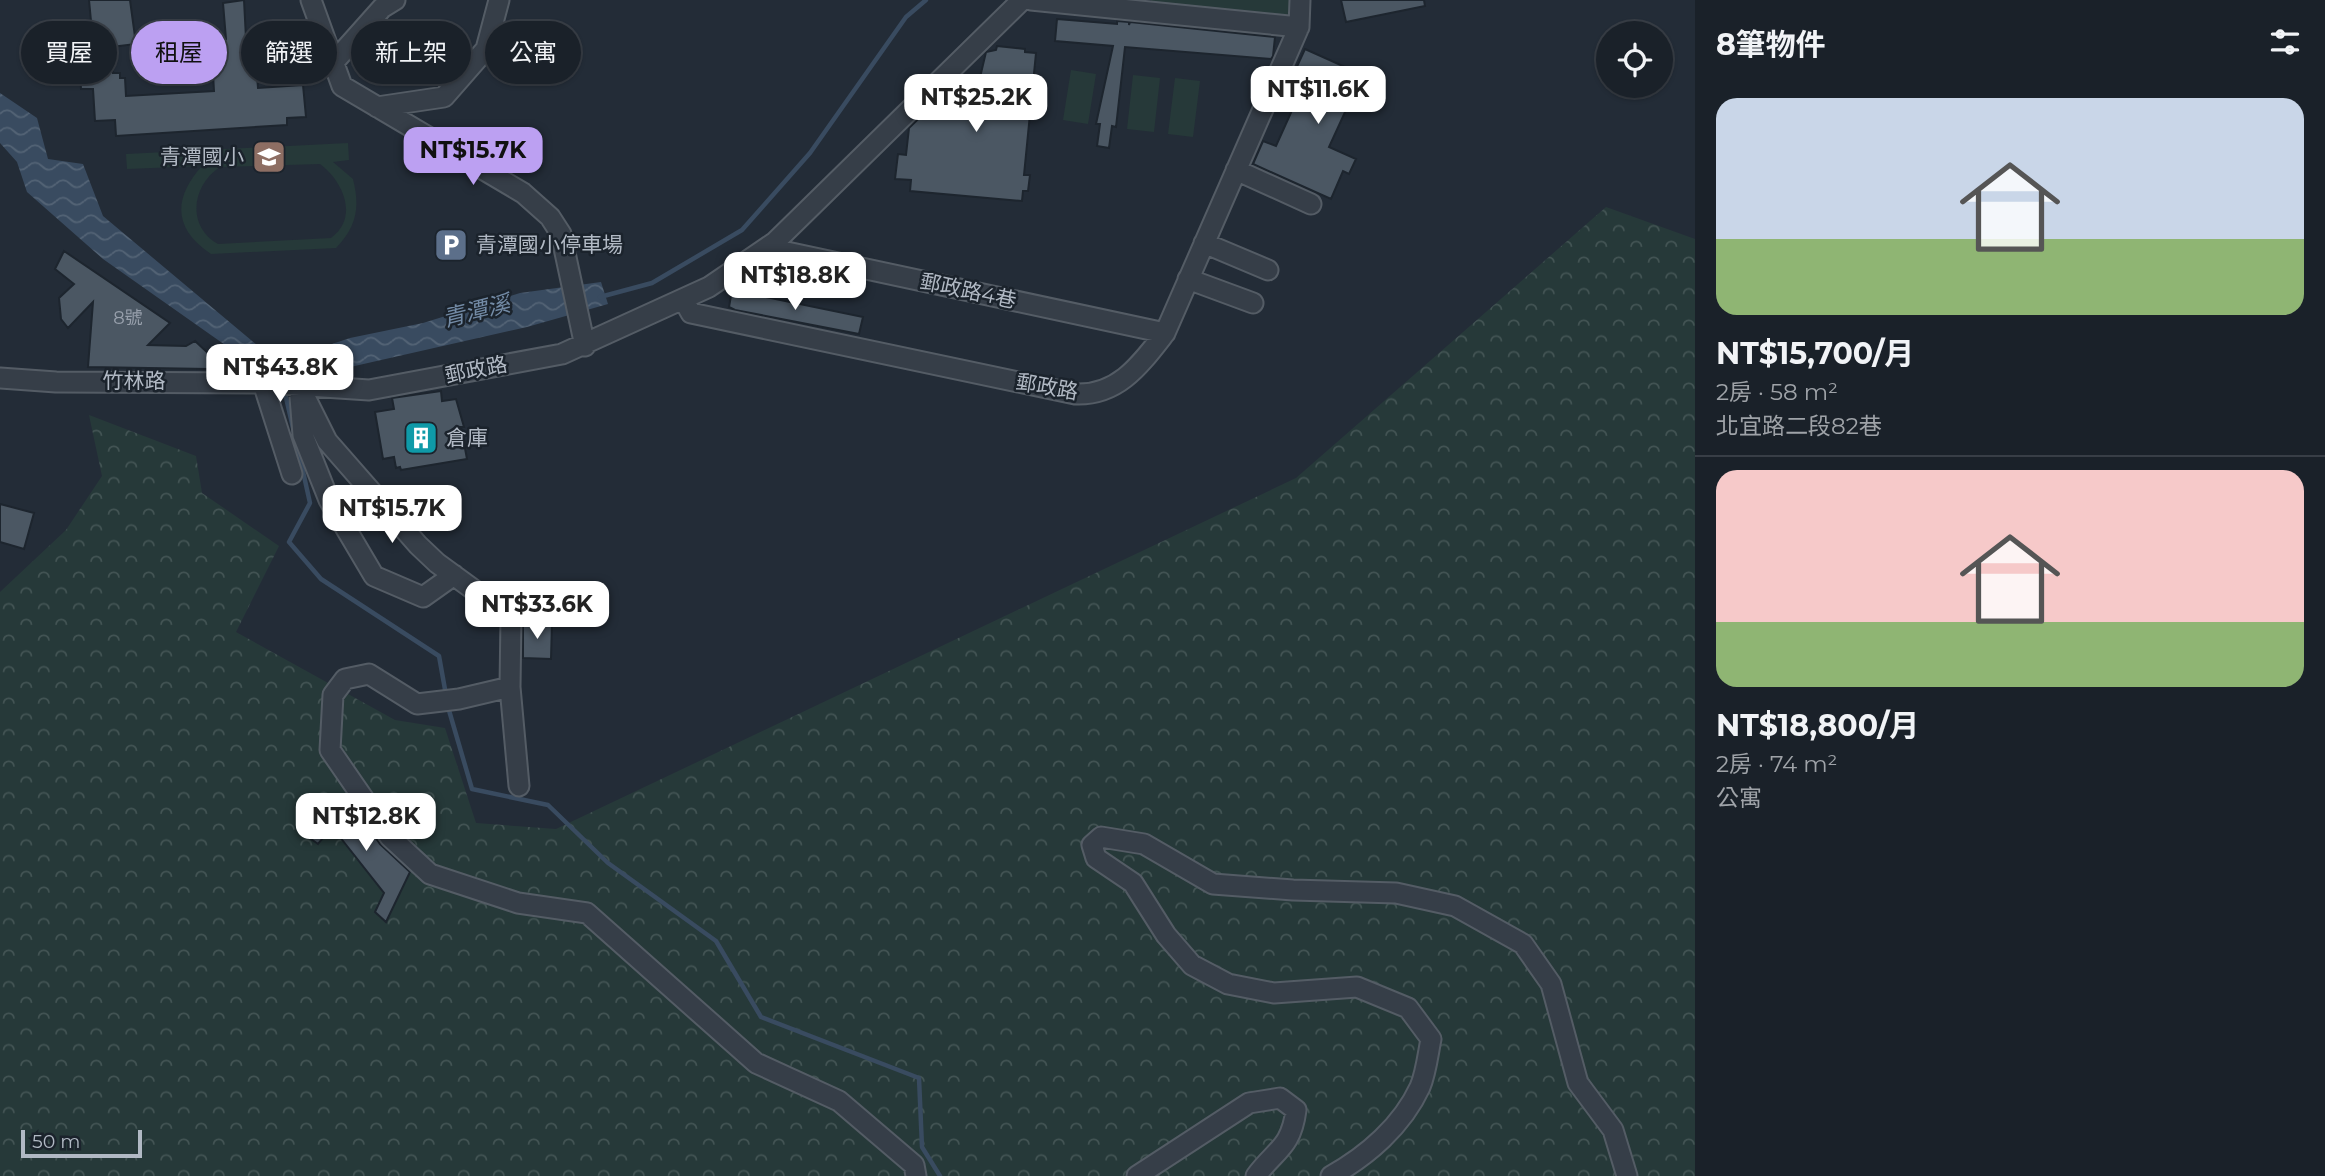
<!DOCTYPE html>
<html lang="zh-TW">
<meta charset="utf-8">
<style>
:root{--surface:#1a2129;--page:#232931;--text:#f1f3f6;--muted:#9fa3a8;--line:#383e46;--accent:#bca0f2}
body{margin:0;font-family:Montserrat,"Noto Sans TC",sans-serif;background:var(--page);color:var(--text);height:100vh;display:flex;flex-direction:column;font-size:26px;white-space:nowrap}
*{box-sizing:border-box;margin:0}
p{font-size:23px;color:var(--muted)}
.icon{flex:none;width:38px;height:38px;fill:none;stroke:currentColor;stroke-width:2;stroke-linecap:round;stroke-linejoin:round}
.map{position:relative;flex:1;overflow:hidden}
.panel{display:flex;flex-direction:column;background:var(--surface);width:630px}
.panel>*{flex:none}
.hud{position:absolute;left:21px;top:21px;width:665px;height:63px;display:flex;gap:14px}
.tools{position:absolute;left:1596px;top:21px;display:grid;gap:14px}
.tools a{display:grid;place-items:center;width:77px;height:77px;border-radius:50%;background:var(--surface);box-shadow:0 2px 5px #0004,0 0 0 2px var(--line);font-size:35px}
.scale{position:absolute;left:21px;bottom:18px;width:121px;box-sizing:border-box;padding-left:7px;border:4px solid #b1b9c4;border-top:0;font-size:19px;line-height:24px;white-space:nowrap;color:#b1b9c4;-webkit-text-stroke:5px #1b232c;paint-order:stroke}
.price{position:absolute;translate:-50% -60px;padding:0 16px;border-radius:14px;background:#fff;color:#222;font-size:23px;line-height:46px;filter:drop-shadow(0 2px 4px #0008)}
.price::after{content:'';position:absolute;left:50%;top:42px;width:21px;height:16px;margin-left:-10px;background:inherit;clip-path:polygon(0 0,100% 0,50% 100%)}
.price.active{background:var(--accent);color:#111}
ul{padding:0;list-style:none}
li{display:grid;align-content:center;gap:14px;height:371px;padding:0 21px}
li+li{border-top:2px solid var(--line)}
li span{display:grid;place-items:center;height:217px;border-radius:21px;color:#555}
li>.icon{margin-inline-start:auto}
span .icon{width:126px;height:126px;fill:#fffc;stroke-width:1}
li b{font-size:30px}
h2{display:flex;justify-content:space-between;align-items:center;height:84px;padding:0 21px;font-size:30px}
.tag{padding:0 24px;border-radius:32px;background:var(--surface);box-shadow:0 2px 5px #0004,0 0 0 2px var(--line);font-size:24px;line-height:63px}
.tag.active{background:var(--accent);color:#111}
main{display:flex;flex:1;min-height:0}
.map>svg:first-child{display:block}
.grass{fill:#263939;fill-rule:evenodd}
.forest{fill:url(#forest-crowns)}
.water{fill:url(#water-waves)}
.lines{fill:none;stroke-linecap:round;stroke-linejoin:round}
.stream{stroke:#394b60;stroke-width:4.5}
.building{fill:#4b5763;stroke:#1d252e;stroke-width:2}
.minor-casing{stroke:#545c65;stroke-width:23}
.minor{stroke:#363e48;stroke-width:19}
.labels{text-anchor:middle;stroke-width:5;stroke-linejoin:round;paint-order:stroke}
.number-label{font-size:18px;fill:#98a0ac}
.poi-label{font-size:21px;fill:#b1b9c4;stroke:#1b232c;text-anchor:start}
.street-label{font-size:21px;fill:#b1b9c4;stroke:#1b232c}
.water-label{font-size:23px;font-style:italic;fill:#738ba6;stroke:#1b232c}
</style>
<main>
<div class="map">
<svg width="1695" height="1176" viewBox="0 0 1695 1176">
<defs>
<pattern id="forest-crowns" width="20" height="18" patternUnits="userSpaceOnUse" patternTransform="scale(1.75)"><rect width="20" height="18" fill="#263939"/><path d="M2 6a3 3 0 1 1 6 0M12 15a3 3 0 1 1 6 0" fill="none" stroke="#435454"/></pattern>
<pattern id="water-waves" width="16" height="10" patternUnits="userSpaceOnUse" patternTransform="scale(1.75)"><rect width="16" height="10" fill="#394b60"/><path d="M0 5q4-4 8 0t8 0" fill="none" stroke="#536375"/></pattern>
</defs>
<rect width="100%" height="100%" fill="#232c37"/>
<!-- grass -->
<path class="grass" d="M 1151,0 L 1292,0 L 1291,12 L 1282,17 L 1151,6 Z
M 1071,70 L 1096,74 L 1088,124 L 1063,120 Z
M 1133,75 L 1160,78 L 1154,132 L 1127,129 Z
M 1175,78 L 1200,81 L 1193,137 L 1168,134 Z
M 348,143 L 349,160 L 333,162 L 353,179 C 360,207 357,226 336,248 L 211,254 C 173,229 173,198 202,166 L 127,169 L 126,154 ZM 320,164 C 342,180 360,217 331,238 L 218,244 C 186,226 192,185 220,167 Z"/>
<!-- forest -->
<path class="forest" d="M 1606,207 L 1695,239 L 1695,1176 L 0,1176 L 0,592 L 66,530 L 102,476 L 89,415 L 196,456 L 202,493 L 279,546 L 236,632 L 395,720 L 445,728 L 476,823 L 556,829 L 1296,478 Z"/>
<!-- water -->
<path class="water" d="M 0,93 L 37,118 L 48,159 L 83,164 L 103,216 L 264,351 L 311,351 L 350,338 L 423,323 L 520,293 L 601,282 L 608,304 L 527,327 L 315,375 L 265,373 L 103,259 L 27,192 L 17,162 L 0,143 Z"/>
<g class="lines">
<!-- stream -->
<path class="stream" d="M 600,297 L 652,283 L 742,230 L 810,153 L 906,17 L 926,0
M 284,389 L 294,432
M 296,440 L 310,503 L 289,542 L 321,579 L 439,656 L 446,695
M 448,707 L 472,789 L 548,805 L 608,863 L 716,941 L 761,1017 L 919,1078 L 922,1147 L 940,1176"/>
</g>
<!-- building -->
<path class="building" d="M 89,0 L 130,0 L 136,44 L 112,47 L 113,73 L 120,73 L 120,78 L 125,78 L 126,96 L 214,91 L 211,40 L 226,39 L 223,3 L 244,0 L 246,38 L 254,37 L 258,88 L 303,85 L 306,117 L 287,118 L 287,125 L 116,136 L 115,120 L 95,121 L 93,89 L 81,89 L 79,51 L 47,56 L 47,48 L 39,50 L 36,27 L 91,21 Z
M 1341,0 L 1424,0 L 1425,6 L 1346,22 Z
M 1057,19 L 1117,24 L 1117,21 L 1129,22 L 1129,25 L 1130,22 L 1275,37 L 1273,56 L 1271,59 L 1125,47 L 1116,127 L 1112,126 L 1109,148 L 1097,146 L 1100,124 L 1096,124 L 1113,46 L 1055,41 Z
M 997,46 L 1025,49 L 1025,52 L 1036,53 L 1024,175 L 1030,175 L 1028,191 L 1023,191 L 1022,201 L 910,191 L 911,180 L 895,179 L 898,154 L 906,155 L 909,128 L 954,84 L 978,86 L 986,52 L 996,50 Z
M 1305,49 L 1383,84 L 1372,108 L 1351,99 L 1329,147 L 1356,159 L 1349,174 L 1343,171 L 1331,199 L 1253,164 L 1263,141 L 1276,146 L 1289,117 L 1306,79 L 1294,73 Z
M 64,251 L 170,323 L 148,345 L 186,346 L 195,341 L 209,354 L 209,369 L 88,367 L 93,302 L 68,328 L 61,319 L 59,298 L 74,284 L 55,269 Z
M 732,290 L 863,317 L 859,334 L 735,310 L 729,307 Z
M 441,391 L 442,401 L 456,399 L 464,427 L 461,427 L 467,459 L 401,470 L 400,467 L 396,468 L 394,457 L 383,459 L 375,412 L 394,409 L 392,398 Z
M 0,504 L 34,513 L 24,549 L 0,542 Z
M 523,623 L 552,623 L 551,659 L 523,658 Z
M 346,795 L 380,844 L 410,872 L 386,922 L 375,912 L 384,893 L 332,827 L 318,844 L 307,836 L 315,825 L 339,809 Z"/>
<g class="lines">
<defs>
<path id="minor" d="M 311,0 L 342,86 L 523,193 L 550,217 L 561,234 L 585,346
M 1031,0 L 1299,27
M 333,63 L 382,8 L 395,0
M 377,107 L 444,97 L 486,49 L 499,0
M 1236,170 L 1311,204
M 775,242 L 782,251 L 1165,333
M 1204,243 L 1268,270
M 1188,279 L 1253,303
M 683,299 L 691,313 L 1075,394 C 1118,396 1140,365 1165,333 L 1299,27 L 1300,0
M 0,378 L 56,382 L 263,383 L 369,390 L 562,354 L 709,287 L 775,242 L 1022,0
M 263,383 L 292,474
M 299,385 L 327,441 L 418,545 L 437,563 L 511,617 L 510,687 L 519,786
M 300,397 L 303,435 L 329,500 L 374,576 L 423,597 L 454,575
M 510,687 L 459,699 L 417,704 L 369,674 L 345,679 L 333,695 L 330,750 L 390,837 L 430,874 L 518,903 L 587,913 L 756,1063 L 839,1101 L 914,1165 L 916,1176
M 1137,1176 L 1249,1103 L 1280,1098 L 1296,1110 C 1291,1148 1276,1149 1256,1176
M 1331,1176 C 1367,1156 1402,1126 1420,1087 C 1426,1073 1428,1054 1431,1039 L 1408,1008 L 1357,987 L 1274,993 L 1228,984 L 1192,965 L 1166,935 L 1133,883 L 1096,858 L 1092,845 L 1101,837 L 1144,844 L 1213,884 L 1293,890 L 1396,893 L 1455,906 L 1523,944 L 1551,984 L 1578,1083 L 1613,1130 L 1627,1176"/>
</defs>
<!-- minor casing -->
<use href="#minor" class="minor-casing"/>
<!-- minor -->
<use href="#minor" class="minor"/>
</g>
<!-- icons -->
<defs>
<symbol id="school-square" viewBox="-11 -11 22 22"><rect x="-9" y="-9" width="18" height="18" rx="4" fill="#8d6e63" stroke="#1b232c"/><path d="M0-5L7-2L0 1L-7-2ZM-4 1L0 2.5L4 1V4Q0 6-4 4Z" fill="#fff"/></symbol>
<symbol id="parking-square" viewBox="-11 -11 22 22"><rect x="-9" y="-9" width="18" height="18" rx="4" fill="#5c6f8a" stroke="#1b232c"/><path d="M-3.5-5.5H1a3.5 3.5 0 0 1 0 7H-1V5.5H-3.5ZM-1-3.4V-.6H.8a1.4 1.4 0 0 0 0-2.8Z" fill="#fff"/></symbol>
<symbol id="building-square" viewBox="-11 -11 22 22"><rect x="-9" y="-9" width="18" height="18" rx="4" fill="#0f9aa8" stroke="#1b232c"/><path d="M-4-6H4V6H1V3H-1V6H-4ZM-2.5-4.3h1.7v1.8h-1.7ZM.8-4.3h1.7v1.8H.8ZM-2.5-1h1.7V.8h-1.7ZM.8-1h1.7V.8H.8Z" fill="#fff"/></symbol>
</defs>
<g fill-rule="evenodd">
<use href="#school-square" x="250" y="138" width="38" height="38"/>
<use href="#parking-square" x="432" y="226" width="38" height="38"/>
<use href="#building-square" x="402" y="419" width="38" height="38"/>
</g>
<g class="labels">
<!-- number labels -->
<g class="number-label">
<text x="128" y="324">8號</text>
</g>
<!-- poi labels -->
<g class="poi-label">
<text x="244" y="164" text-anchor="end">青潭國小</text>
<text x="476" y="252">青潭國小停車場</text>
<text x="446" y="445">倉庫</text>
</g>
<!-- street labels -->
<g class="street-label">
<text transform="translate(968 291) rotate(12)" y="7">郵政路4巷</text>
<text transform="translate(476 370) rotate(-11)" y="7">郵政路</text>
<text x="134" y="388">竹林路</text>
<text transform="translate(1047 387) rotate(10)" y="7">郵政路</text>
</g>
<!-- water labels -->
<g class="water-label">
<text transform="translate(476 311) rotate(-14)" y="8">青潭溪</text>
</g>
</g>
</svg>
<div class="tools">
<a><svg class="icon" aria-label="locate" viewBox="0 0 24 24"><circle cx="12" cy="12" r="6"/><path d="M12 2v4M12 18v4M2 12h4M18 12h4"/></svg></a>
</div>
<div class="scale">50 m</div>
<b class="price" style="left:1318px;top:126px">NT$11.6K</b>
<b class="price" style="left:976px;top:134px">NT$25.2K</b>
<b class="price active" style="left:473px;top:187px">NT$15.7K</b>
<b class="price" style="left:795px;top:312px">NT$18.8K</b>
<b class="price" style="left:280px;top:404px">NT$43.8K</b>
<b class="price" style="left:392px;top:545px">NT$15.7K</b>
<b class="price" style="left:537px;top:641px">NT$33.6K</b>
<b class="price" style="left:366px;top:853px">NT$12.8K</b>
<div class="hud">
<a class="tag">買屋</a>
<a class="tag active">租屋</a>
<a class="tag">篩選</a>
<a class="tag">新上架</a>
<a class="tag">公寓</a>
</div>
</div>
<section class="panel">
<h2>8筆物件<svg class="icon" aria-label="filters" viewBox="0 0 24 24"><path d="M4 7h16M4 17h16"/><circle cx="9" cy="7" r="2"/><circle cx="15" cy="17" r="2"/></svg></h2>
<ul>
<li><span style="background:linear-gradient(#c9d6e8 65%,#8fb573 0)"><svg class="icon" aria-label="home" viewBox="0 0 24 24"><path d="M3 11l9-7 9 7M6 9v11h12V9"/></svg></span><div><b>NT$15,700/月</b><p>2房 · 58 m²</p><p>北宜路二段82巷</p></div></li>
<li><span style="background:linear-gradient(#f6c9c9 70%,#8fb573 0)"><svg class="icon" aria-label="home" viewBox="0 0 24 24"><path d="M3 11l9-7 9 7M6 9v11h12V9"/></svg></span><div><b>NT$18,800/月</b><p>2房 · 74 m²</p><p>公寓</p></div></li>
</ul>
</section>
</main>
